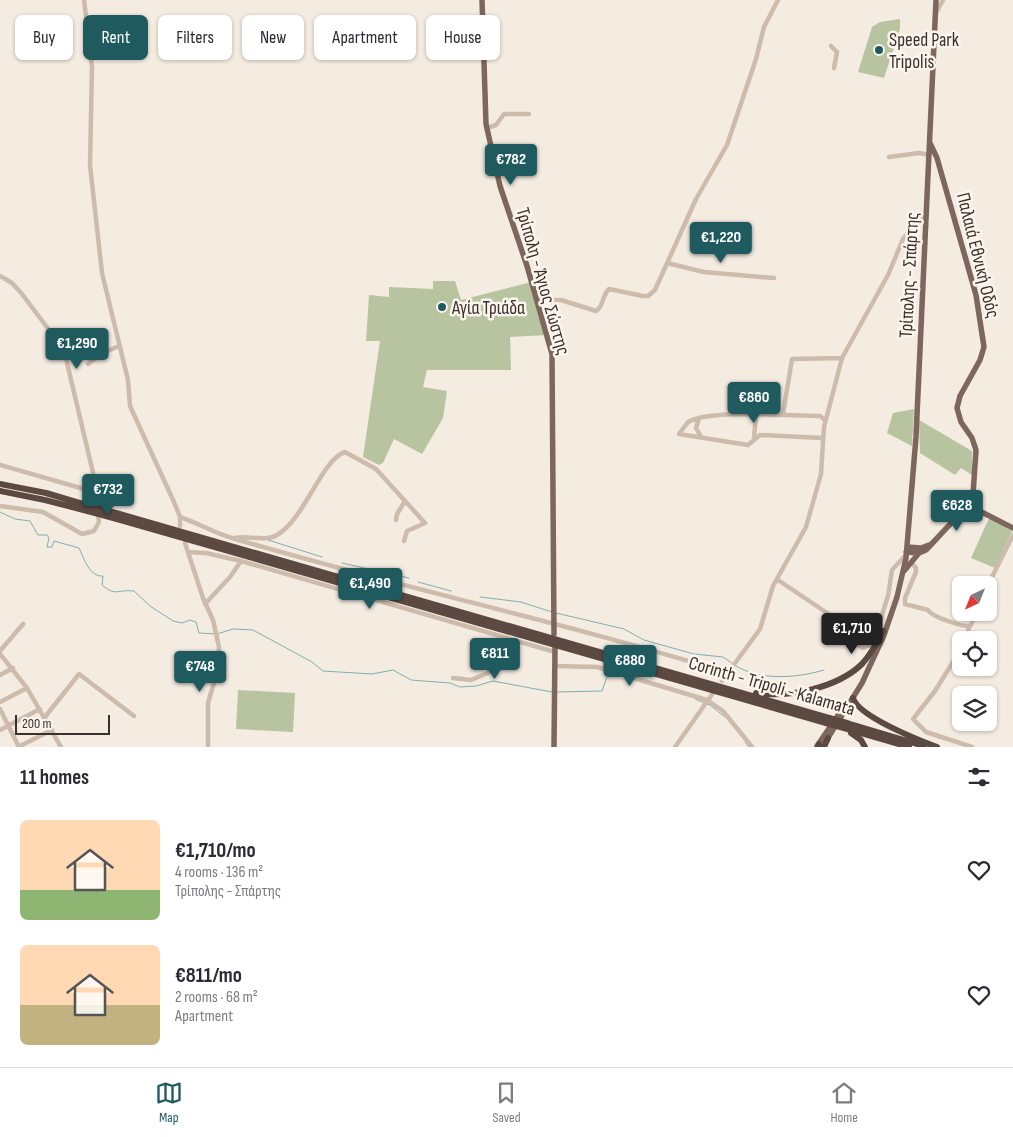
<!DOCTYPE html>
<meta charset="utf-8">
<style>
:root{--surface:#fff;--page:#f7f7f7;--text:#2b2b33;--muted:#7c7c81;--line:#e1e1e2;--accent:#1f5a5e}
body{margin:0;font-family:"Sofia Sans Condensed",sans-serif;background:var(--page);color:var(--text);height:100vh;display:flex;flex-direction:column;font-size:19px;white-space:nowrap}
*{box-sizing:border-box;margin:0}
p{font-size:16px;color:var(--muted)}
.icon{flex:none;width:28px;height:28px;fill:none;stroke:currentColor;stroke-width:2;stroke-linecap:round;stroke-linejoin:round}
.map{position:relative;height:747px;overflow:hidden}
.details{display:flex;flex-direction:column;background:var(--surface);flex:1}
.details>*{flex:none}
.guide{position:absolute;left:15px;top:15px;width:500px;height:45px;display:flex;gap:10px}
.needle{width:32px;rotate:223deg}
.controls{position:absolute;left:952px;top:576px;display:grid;gap:10px}
.controls a{display:grid;place-items:center;width:45px;height:45px;border-radius:8px;background:var(--surface);box-shadow:0 1px 4px #0004;font-size:25px}
.scale{position:absolute;left:15px;bottom:12px;width:95px;box-sizing:border-box;padding-left:5px;border:2px solid #3b302b;border-top:0;font-size:14px;line-height:18px;white-space:nowrap;color:#3b302b;-webkit-text-stroke:4px #fbf5ee;paint-order:stroke}
.price{position:absolute;translate:-50% -42px;padding:0 11px;border-radius:5px;background:var(--accent);color:#fff;font-size:16px;line-height:32px;filter:drop-shadow(0 1px 2px #0008)}
.price::after{content:'';position:absolute;left:50%;top:30px;width:15px;height:11px;margin-left:-8px;background:inherit;clip-path:polygon(0 0,100% 0,50% 100%)}
.price.current{background:#222;color:#fff}
ul{padding:0;list-style:none}
li{display:flex;align-items:center;gap:15px;height:125px;padding:0 20px}
li span{display:grid;place-items:center;flex:none;width:140px;height:100px;border-radius:8px;color:#555}
li>.icon{margin-inline-start:auto}
span .icon{width:60px;height:60px;fill:#fffc;stroke-width:1}
li b{font-size:21px}
h2{display:flex;justify-content:space-between;align-items:center;height:60px;padding:0 20px;font-size:21px}
.pill{padding:0 18px;border-radius:8px;background:var(--surface);box-shadow:0 1px 4px #0004;font-size:18px;line-height:45px}
.pill.current{background:var(--accent);color:#fff}
.dock{display:flex;justify-content:space-around;align-items:center;height:70px;border-top:1px solid var(--line);background:var(--surface);font-size:14px;color:var(--muted)}
.dock a{display:grid;justify-items:center;gap:2px}
.dock .current{color:var(--accent)}
.map>svg:first-child{display:block}
.green{fill:#b8c4a0}
.lines{fill:none;stroke-linecap:round;stroke-linejoin:round}
.stream{stroke:#7fb0b2;stroke-width:1}
.minor{stroke:#cdbbac;stroke-width:4.5}
.major{stroke:#7d675c;stroke-width:5.5}
.highway{stroke:#5c4a42;stroke-width:6}
.highway-bridge{stroke:#5c4a42;stroke-width:6}
.poi-dot{fill:#1f5a5e;stroke:#fbf5ee;stroke-width:2}
.labels{text-anchor:middle;stroke-width:5;stroke-linejoin:round;paint-order:stroke}
.poi-label{font-size:19px;fill:#3b302b;stroke:#fbf5ee;text-anchor:start}
.street-label{font-size:19px;fill:#3b302b;stroke:#fbf5ee}
</style>
<div class="map">
<svg width="1013" height="747" viewBox="0 0 1013 747">
<rect width="100%" height="100%" fill="#f4ebe1"/>
<!-- green -->
<path class="green" d="M 900,19 L 900,29 L 884,78 L 858,72 L 872,27 L 880,22 Z
M 433,281 L 455,281 L 461,300 L 531,282 L 547,335 L 510,337 L 511,370 L 427,370 L 423,387 L 447,391 L 443,418 L 422,454 L 394,439 L 383,463 L 379,465 L 363,457 L 380,341 L 366,341 L 369,295 L 389,297 L 389,287 L 433,289 Z
M 914,409 L 912,446 L 887,433 L 893,413 Z
M 919,420 L 972,451 L 972,475 L 961,468 L 955,475 L 920,453 Z
M 989,518 L 1012,531 L 995,568 L 971,558 Z
M 238,690 L 295,693 L 293,732 L 236,729 Z"/>
<g class="lines">
<!-- stream -->
<path class="stream" d="M 0,512 L 15,519 L 30,521 L 38,535 L 47,535 L 49,538 L 47,547 L 52,547 L 54,541 L 79,548 C 84,558 89,577 103,576 L 102,585 C 116,597 118,589 134,591 L 150,606 L 173,621 L 182,623 L 190,620 L 196,622 L 199,633 L 217,634 L 233,629 L 253,630 L 312,662 L 323,671 L 372,674 L 393,670 L 411,680 L 450,683 L 460,687 L 476,686 L 493,681 L 552,692
M 268,540 L 322,557
M 342,563 L 409,578
M 418,582 L 451,591
M 480,597 L 521,602 L 552,612
M 556,613 L 624,629 L 644,640 L 694,654 L 723,657 L 732,663
M 736,666 C 761,681 797,678 824,670
M 556,692 L 602,691 L 607,677 L 612,673
M 695,699 L 710,705 L 725,717
M 745,742 L 749,747"/>
<!-- minor -->
<path class="minor" d="M 84,0 L 92,67 L 90,165 L 102,273 L 128,380 L 130,406 L 174,502 L 180,517 L 180,526
M 936,13 L 943,0
M 831,46 L 837,52 L 834,68
M 487,128 L 496,125 L 504,114 L 529,114
M 889,157 L 919,153 L 929,155
M 667,263 L 704,272 L 774,278
M 0,276 L 12,283 L 22,294 L 64,350 L 94,477 L 93,493
M 537,300 L 561,300 L 596,311 C 604,306 602,295 609,289 L 643,296 L 648,296 L 655,290 L 696,199 L 727,145 L 756,59 L 764,27 L 778,0
M 88,364 L 101,354 L 119,346
M 783,414 L 792,359 L 842,358
M 699,418 L 696,428 L 701,437
M 754,438 L 756,414
M 822,438 L 760,435 L 748,445 L 679,434 L 688,422 C 711,409 791,416 820,416 L 825,420
M 0,465 L 91,491 L 96,500 L 99,522 L 94,531 L 82,534 L 43,512 L 0,506
M 180,517 C 198,523 214,533 232,538 C 397,587 564,622 728,673
M 396,520 L 397,514 L 405,501
M 235,538 C 247,535 266,542 277,535 C 305,519 321,460 345,452 L 376,469 L 425,523 L 407,531 L 404,541
M 185,543 L 203,598 L 213,620 L 219,647 L 218,669 L 208,703 L 208,747
M 188,552 L 206,553 L 241,561 L 555,652
M 911,562 L 916,568 L 916,572 L 905,598 L 905,604 L 928,610 C 931,616 965,629 971,625 L 976,612
M 778,580 L 839,621 L 854,643 L 863,648 L 870,645 L 875,637 L 888,596 L 892,570 L 904,557
M 988,585 L 1013,535
M 205,604 L 230,577 L 241,561
M 966,640 L 969,627
M 961,649 L 935,691 L 913,719 L 926,732 L 972,747
M 0,651 L 23,624
M 0,654 L 27,688 L 61,747
M 554,666 L 597,667 L 707,700 L 723,711 L 752,747
M 0,675 L 13,668
M 453,678 L 471,680 L 488,673 L 493,662 L 498,636
M 722,681 L 760,629 L 773,586 L 806,527 L 821,474 L 824,427 L 842,358 L 888,275 L 903,239 L 916,223 L 926,215
M 0,702 L 27,688
M 0,709 L 19,747
M 45,717 L 79,674 L 134,716
M 0,730 L 40,709
M 18,747 L 52,730
M 675,747 L 713,693"/>
<!-- major -->
<path class="major" d="M 482,0 L 486,124 L 500,186 L 527,266 L 552,354 L 554,634
M 968,505 L 1013,528
M 907,547 L 921,548 L 929,545
M 906,552 L 919,553 L 926,550 L 968,505 L 973,495 L 976,450 L 972,438 L 961,422 L 957,408 L 960,396 L 980,360 L 984,347 L 976,295 L 937,158 L 930,143
M 904,571 L 919,553
M 826,741 L 862,683 L 884,635 L 897,597 L 906,558 L 916,437 L 936,0
M 817,746 L 843,708
M 554,747 L 555,647"/>
<!-- highway -->
<path class="highway" d="M 0,484 L 46,493 L 93,507
M 0,491 L 45,500 L 95,513
M 116,513 L 829,718
M 117,519 L 826,723
M 756,693 C 789,698 837,688 862,664 C 871,654 877,643 883,631
M 853,698 C 858,716 918,740 937,747
M 847,723 L 924,746
M 844,728 L 909,747
M 851,733 L 861,740 L 865,747
M 818,747 L 819,744
M 824,747 L 828,738"/>
<!-- highway-bridge -->
<path class="highway-bridge" d="M 93,507 L 116,513
M 95,513 L 117,519
M 829,718 L 847,723
M 826,723 L 844,728"/>
</g>
<!-- markers -->
<g class="poi-dot">
<circle cx="879" cy="50" r="5"/>
<circle cx="442" cy="307" r="5"/>
</g>
<g class="labels">
<!-- poi labels -->
<g class="poi-label">
<text x="889" y="46">Speed Park<tspan x="889" dy="22">Tripolis</tspan></text>
<text x="452" y="314">Αγία Τριάδα</text>
</g>
<!-- street labels -->
<g class="street-label">
<text transform="translate(979 255) rotate(76)" y="7">Παλαιά Εθνική Οδός</text>
<text transform="translate(908 275) rotate(-87)" y="7">Τρίπολης - Σπάρτης</text>
<text transform="translate(544 281) rotate(74)" y="7">Τρίπολη - Άγιος Σώστης</text>
<text transform="translate(772 685) rotate(16)" y="7">Corinth - Tripoli - Kalamata</text>
</g>
</g>
</svg>
<div class="controls">
<a><svg class="needle" viewBox="-14 -14 28 28"><path d="M0-13l5 13h-10z" fill="#e53935"/><path d="M0 13l5-13h-10z" fill="#7c7c81"/></svg></a>
<a><svg class="icon" aria-label="locate" viewBox="0 0 24 24"><circle cx="12" cy="12" r="6"/><path d="M12 2v4M12 18v4M2 12h4M18 12h4"/></svg></a>
<a><svg class="icon" aria-label="layers" viewBox="0 0 24 24"><path d="M12 4l9 5-9 5-9-5zM3 14l9 5 9-5"/></svg></a>
</div>
<div class="scale">200 m</div>
<b class="price" style="left:511px;top:186px">€782</b>
<b class="price" style="left:721px;top:264px">€1,220</b>
<b class="price" style="left:77px;top:370px">€1,290</b>
<b class="price" style="left:754px;top:424px">€860</b>
<b class="price" style="left:108px;top:516px">€732</b>
<b class="price" style="left:957px;top:532px">€628</b>
<b class="price" style="left:370px;top:610px">€1,490</b>
<b class="price current" style="left:852px;top:655px">€1,710</b>
<b class="price" style="left:495px;top:680px">€811</b>
<b class="price" style="left:630px;top:687px">€880</b>
<b class="price" style="left:200px;top:693px">€748</b>
<div class="guide">
<a class="pill">Buy</a>
<a class="pill current">Rent</a>
<a class="pill">Filters</a>
<a class="pill">New</a>
<a class="pill">Apartment</a>
<a class="pill">House</a>
</div>
</div>
<section class="details">
<h2>11 homes<svg class="icon" aria-label="filters" viewBox="0 0 24 24"><path d="M4 7h16M4 17h16"/><circle cx="9" cy="7" r="2"/><circle cx="15" cy="17" r="2"/></svg></h2>
<ul>
<li><span style="background:linear-gradient(#ffd9b3 70%,#8fb573 0)"><svg class="icon" aria-label="home" viewBox="0 0 24 24"><path d="M3 11l9-7 9 7M6 9v11h12V9"/></svg></span><div><b>€1,710/mo</b><p>4 rooms · 136 m²</p><p>Τρίπολης - Σπάρτης</p></div><svg class="icon" aria-label="heart" viewBox="0 0 24 24"><path d="M12 20l-8-8c-3-5 5-10 8-4 3-6 11-1 8 4z"/></svg></li>
<li><span style="background:linear-gradient(#ffd9b3 60%,#c2b280 0)"><svg class="icon" aria-label="home" viewBox="0 0 24 24"><path d="M3 11l9-7 9 7M6 9v11h12V9"/></svg></span><div><b>€811/mo</b><p>2 rooms · 68 m²</p><p>Apartment</p></div><svg class="icon" aria-label="heart" viewBox="0 0 24 24"><path d="M12 20l-8-8c-3-5 5-10 8-4 3-6 11-1 8 4z"/></svg></li>
</ul>
</section>
<nav class="dock">
<a class="current"><svg class="icon" aria-label="map" viewBox="0 0 24 24"><path d="M3 6l6-2 6 2 6-2v14l-6 2-6-2-6 2zM9 4v14M15 6v14"/></svg>Map</a>
<a><svg class="icon" aria-label="saved" viewBox="0 0 24 24"><path d="M7 4h10v16l-5-4-5 4z"/></svg>Saved</a>
<a><svg class="icon" aria-label="home" viewBox="0 0 24 24"><path d="M3 11l9-7 9 7M6 9v11h12V9"/></svg>Home</a>
</nav>
